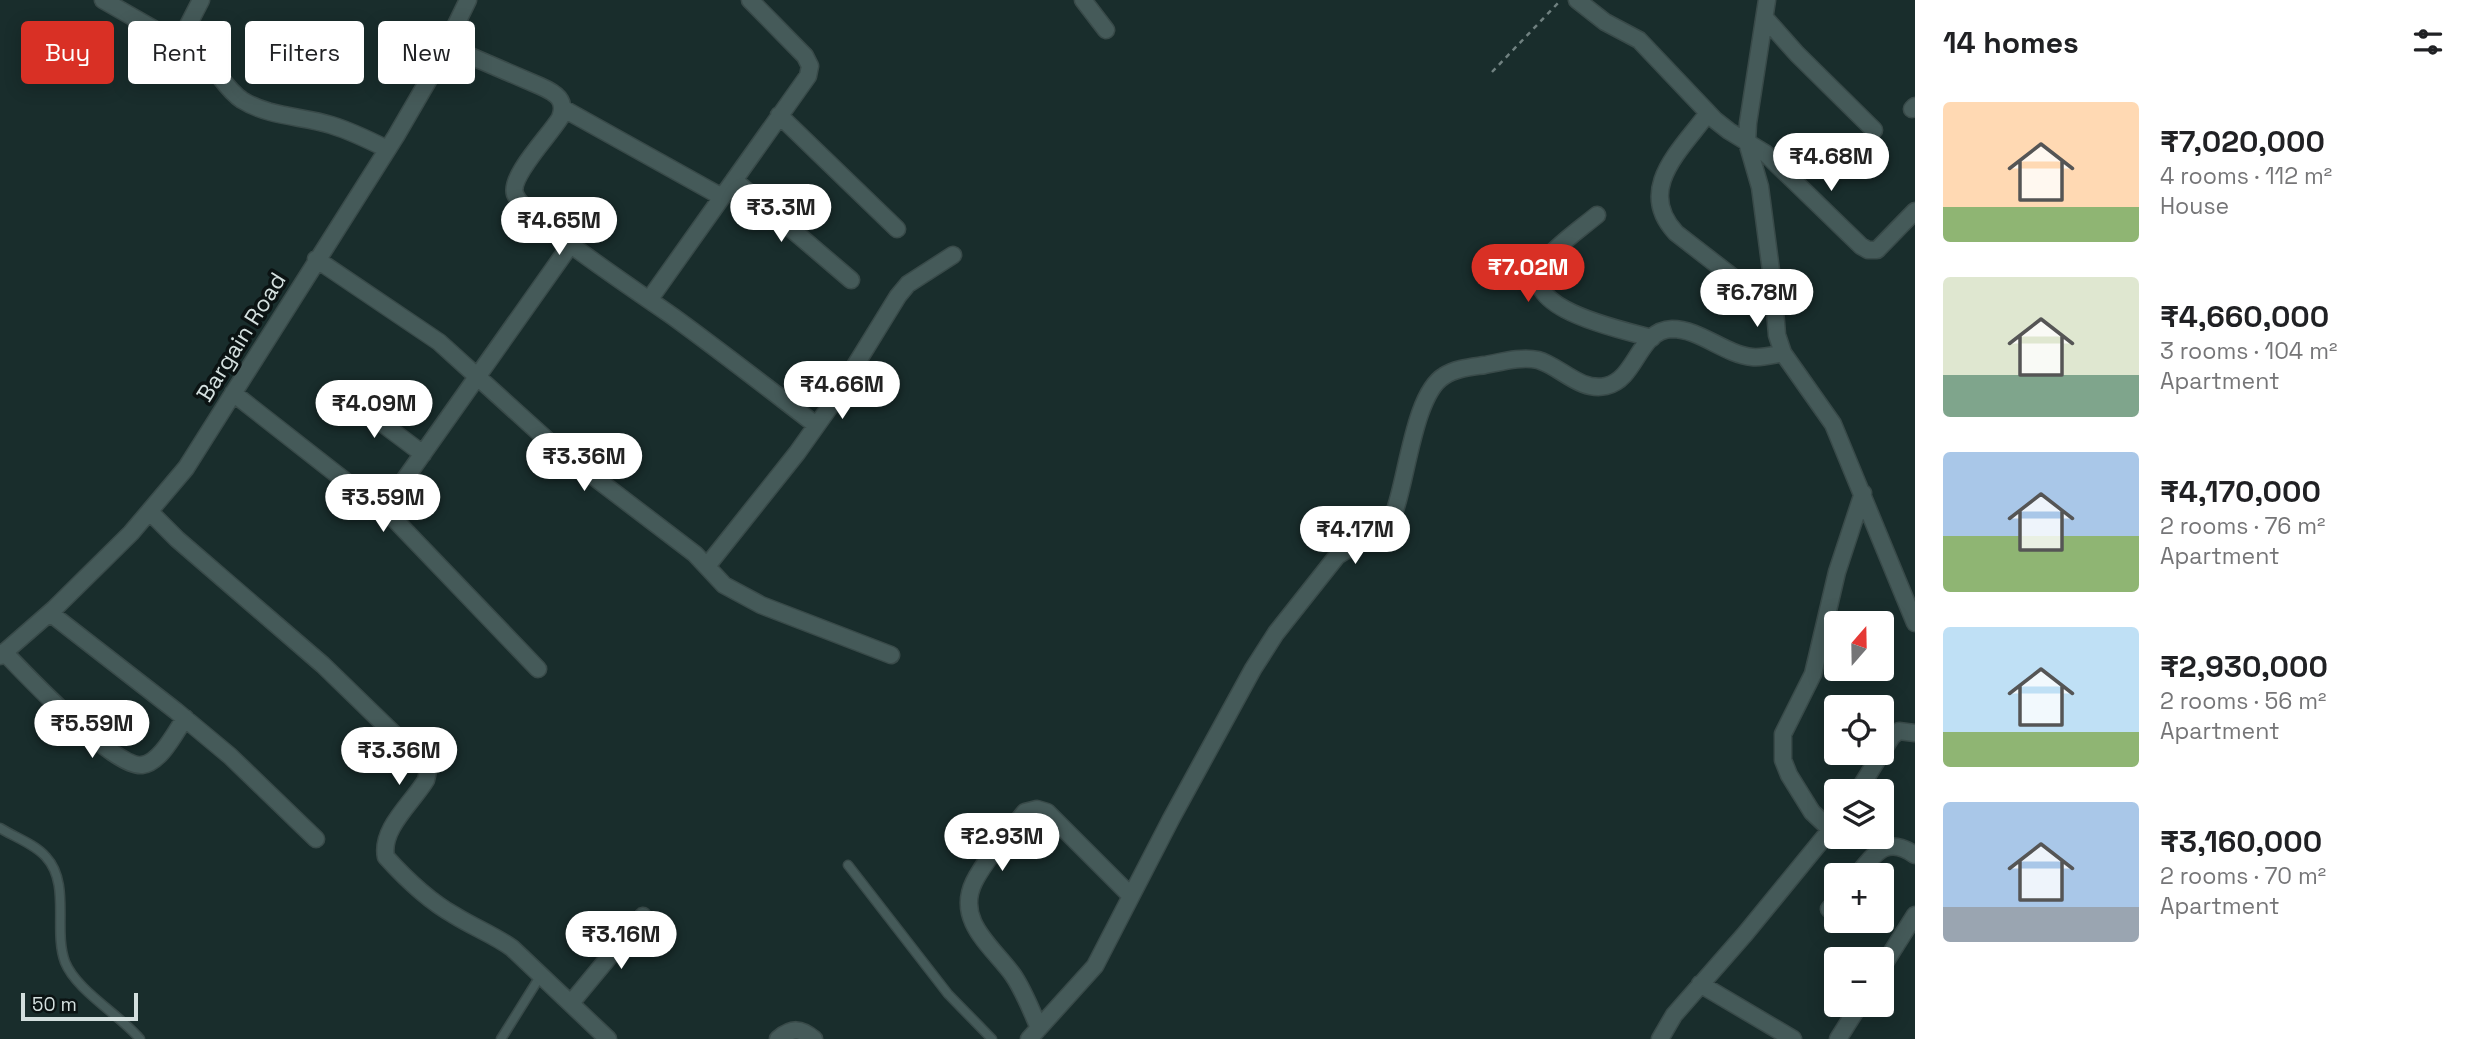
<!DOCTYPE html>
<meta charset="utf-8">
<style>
:root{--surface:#fff;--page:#f2f2f2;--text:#202124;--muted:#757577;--accent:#d93025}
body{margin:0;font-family:"Space Grotesk",sans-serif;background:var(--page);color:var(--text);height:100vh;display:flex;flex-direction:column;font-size:26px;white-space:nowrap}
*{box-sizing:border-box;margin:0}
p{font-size:23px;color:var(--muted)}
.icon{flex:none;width:38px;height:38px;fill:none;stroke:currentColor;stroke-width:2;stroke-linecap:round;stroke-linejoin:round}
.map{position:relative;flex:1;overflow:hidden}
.details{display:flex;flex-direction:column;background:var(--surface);width:560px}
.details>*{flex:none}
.banner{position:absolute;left:21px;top:21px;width:665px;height:63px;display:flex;gap:14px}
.needle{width:46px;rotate:20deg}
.buttons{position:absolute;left:1824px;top:611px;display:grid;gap:14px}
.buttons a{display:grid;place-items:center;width:70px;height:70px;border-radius:7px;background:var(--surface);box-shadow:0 4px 18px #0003;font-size:35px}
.scale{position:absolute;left:21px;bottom:18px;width:117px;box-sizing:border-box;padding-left:7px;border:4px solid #d3dfde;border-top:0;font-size:19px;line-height:24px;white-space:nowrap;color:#d3dfde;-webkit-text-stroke:5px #0b1313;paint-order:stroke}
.price{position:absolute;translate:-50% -60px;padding:0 16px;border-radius:24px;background:#fff;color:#222;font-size:23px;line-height:46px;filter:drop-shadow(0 2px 4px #0008)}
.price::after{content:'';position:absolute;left:50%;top:42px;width:21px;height:16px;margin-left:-10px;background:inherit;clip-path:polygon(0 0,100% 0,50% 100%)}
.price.on{background:var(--accent);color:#fff}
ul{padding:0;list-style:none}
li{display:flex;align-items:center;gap:21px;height:175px;padding:0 28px}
li span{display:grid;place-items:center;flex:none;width:196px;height:140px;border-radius:7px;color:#555}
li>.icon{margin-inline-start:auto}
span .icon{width:84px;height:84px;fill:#fffc;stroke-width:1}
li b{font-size:30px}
h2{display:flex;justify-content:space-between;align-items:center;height:84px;padding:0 28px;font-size:30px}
.tag{padding:0 24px;border-radius:7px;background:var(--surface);box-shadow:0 4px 18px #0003;font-size:24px;line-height:63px}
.tag.on{background:var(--accent);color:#fff}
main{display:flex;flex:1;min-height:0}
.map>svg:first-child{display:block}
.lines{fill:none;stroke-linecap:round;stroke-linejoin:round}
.service-casing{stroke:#394a49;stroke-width:11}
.minor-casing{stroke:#394a49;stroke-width:19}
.path{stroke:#708180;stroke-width:2.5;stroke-dasharray:5 5;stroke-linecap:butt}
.service{stroke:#455a59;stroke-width:8}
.minor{stroke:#455a59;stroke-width:16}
.labels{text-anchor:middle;stroke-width:7;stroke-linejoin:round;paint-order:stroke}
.street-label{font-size:23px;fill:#d3dfde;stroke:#0b1313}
</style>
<main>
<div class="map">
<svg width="1915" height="1039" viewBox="0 0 1915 1039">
<rect width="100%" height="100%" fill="#192d2c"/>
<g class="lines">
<defs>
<path id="service" d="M 0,828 C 14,837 35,844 46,857 C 71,884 53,930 65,962 C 76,990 120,1015 140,1039
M 848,865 L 948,994 L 992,1039
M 501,1039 L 541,975"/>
<path id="minor" d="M 103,0 L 201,56 C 217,68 224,88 242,100 C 269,117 302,116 331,125 C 351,131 369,140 387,149
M 1083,0 L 1106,30
M 1577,0 L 1605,22 L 1639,40 L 1715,120 L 1729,131 L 1765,153 L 1861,246 L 1868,250 L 1877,250 L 1915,211
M 1767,0 L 1748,123 L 1747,142 L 1760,187 L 1773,286 L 1777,335 L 1783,353 L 1833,424 L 1915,623
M 1765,18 L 1797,54 L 1874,130
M 179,43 L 201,0
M 447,46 L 540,86 C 556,93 567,100 560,118 C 550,135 509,176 515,194 C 522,216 650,300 675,318 C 723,353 769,389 816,425
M 564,109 L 722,197
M 1912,109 L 1915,106
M 1708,113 C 1681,150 1635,189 1676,233 L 1774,309
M 779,115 L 897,229
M 734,180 L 851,280
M 1597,215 C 1580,229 1561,242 1547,258 C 1506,307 1623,330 1652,338
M 316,259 L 439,342 L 556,448 L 695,554 L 724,585 L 761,605 L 891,655
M 649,300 L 808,76 L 810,66 L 805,56 L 750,0
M 233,393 L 395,520 L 538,669
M 347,397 L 423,454
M 383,510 L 571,244
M 151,513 L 177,539 L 323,665 L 423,762 L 428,771 L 426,780 C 413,802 380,829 386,857 C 405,878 429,901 454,915 C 473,927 494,935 512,948 L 608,1039
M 707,566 L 797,453 L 829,408 L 898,296 L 908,284 L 953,255
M 50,613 L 176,711 L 230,756 L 316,839
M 4,652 C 25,674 115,769 142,765 C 160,763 175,733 185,718
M 0,656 L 54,609 L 131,533 L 186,468 L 396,136 L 432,74 L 468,0
M 1858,791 L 1892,736 L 1899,731 L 1915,733
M 1831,830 L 1812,812 L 1789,775 L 1783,760 L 1783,734 L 1813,674 L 1837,572 L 1863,493
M 1857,875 C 1875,853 1887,835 1915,855
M 1829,909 L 1836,901
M 1881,969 L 1915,915
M 1700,984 L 1793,1039
M 571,1003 L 643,916
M 1039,1028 C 1031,1010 1024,991 1013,975 C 993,947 955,921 974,882 C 985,860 1009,832 1025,812 L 1037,809 L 1047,812 L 1131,896
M 778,1039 C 792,1027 801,1028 814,1039
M 1029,1039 L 1095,966 L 1171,819 L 1253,669 L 1276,633 L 1337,556 L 1376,532 L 1386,524 L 1394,513 C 1407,479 1414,394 1444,376 C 1456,368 1472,367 1485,365 C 1501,362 1522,356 1538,360 C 1560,366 1580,392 1606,386 C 1637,379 1638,330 1672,329 C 1700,329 1724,354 1752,357 C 1763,358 1773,355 1783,353
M 1660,1039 L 1674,1015 L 1745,934 L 1835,824
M 1838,1039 L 1860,1004"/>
</defs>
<!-- service casing -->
<use href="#service" class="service-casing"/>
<!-- minor casing -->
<use href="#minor" class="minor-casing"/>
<!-- path -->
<path class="path" d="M 1492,72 L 1560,1"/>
<!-- service -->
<use href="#service" class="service"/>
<!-- minor -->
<use href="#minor" class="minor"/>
</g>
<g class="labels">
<!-- street labels -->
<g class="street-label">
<text transform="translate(241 337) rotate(-58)" y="8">Bargain Road</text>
</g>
</g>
</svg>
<div class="buttons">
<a><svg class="needle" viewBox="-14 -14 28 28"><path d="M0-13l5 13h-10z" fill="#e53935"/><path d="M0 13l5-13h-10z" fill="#757577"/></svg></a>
<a><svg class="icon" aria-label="locate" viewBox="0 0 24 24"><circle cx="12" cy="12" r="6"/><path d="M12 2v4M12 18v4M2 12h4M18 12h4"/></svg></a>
<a><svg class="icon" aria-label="layers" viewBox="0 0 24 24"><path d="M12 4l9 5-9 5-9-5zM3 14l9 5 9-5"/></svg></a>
<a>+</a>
<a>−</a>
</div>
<div class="scale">50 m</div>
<b class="price" style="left:1831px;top:193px">₹4.68M</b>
<b class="price" style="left:781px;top:244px">₹3.3M</b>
<b class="price" style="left:559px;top:257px">₹4.65M</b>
<b class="price on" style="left:1528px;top:304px">₹7.02M</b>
<b class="price" style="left:1757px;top:329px">₹6.78M</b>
<b class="price" style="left:842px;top:421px">₹4.66M</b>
<b class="price" style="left:374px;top:440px">₹4.09M</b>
<b class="price" style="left:584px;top:493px">₹3.36M</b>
<b class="price" style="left:383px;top:534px">₹3.59M</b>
<b class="price" style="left:1355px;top:566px">₹4.17M</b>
<b class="price" style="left:92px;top:760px">₹5.59M</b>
<b class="price" style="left:399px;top:787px">₹3.36M</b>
<b class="price" style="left:1002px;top:873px">₹2.93M</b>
<b class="price" style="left:621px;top:971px">₹3.16M</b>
<div class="banner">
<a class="tag on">Buy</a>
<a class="tag">Rent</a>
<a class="tag">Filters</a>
<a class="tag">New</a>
</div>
</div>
<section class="details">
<h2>14 homes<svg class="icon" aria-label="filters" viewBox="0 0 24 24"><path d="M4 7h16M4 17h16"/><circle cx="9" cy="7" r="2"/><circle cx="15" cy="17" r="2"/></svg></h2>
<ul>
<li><span style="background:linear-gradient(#ffd9b3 75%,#8fb573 0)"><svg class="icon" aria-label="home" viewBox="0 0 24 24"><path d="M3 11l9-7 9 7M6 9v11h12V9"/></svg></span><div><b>₹7,020,000</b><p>4 rooms · 112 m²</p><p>House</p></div></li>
<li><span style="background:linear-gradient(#dfe7d0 70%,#7fa58c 0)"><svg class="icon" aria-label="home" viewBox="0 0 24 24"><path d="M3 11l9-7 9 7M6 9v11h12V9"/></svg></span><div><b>₹4,660,000</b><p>3 rooms · 104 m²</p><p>Apartment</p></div></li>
<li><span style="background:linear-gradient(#a9c7e8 60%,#8fb573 0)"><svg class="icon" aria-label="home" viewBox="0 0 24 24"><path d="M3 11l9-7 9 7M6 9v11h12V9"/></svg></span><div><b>₹4,170,000</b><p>2 rooms · 76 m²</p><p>Apartment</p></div></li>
<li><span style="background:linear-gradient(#bfe0f5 75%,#8fb573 0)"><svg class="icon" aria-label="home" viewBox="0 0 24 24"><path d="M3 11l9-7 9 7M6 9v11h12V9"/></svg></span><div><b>₹2,930,000</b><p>2 rooms · 56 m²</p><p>Apartment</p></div></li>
<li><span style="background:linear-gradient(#a9c7e8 75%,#9aa5b1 0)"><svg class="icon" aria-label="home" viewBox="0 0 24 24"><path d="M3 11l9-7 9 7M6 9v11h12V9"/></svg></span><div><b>₹3,160,000</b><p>2 rooms · 70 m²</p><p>Apartment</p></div></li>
</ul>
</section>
</main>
